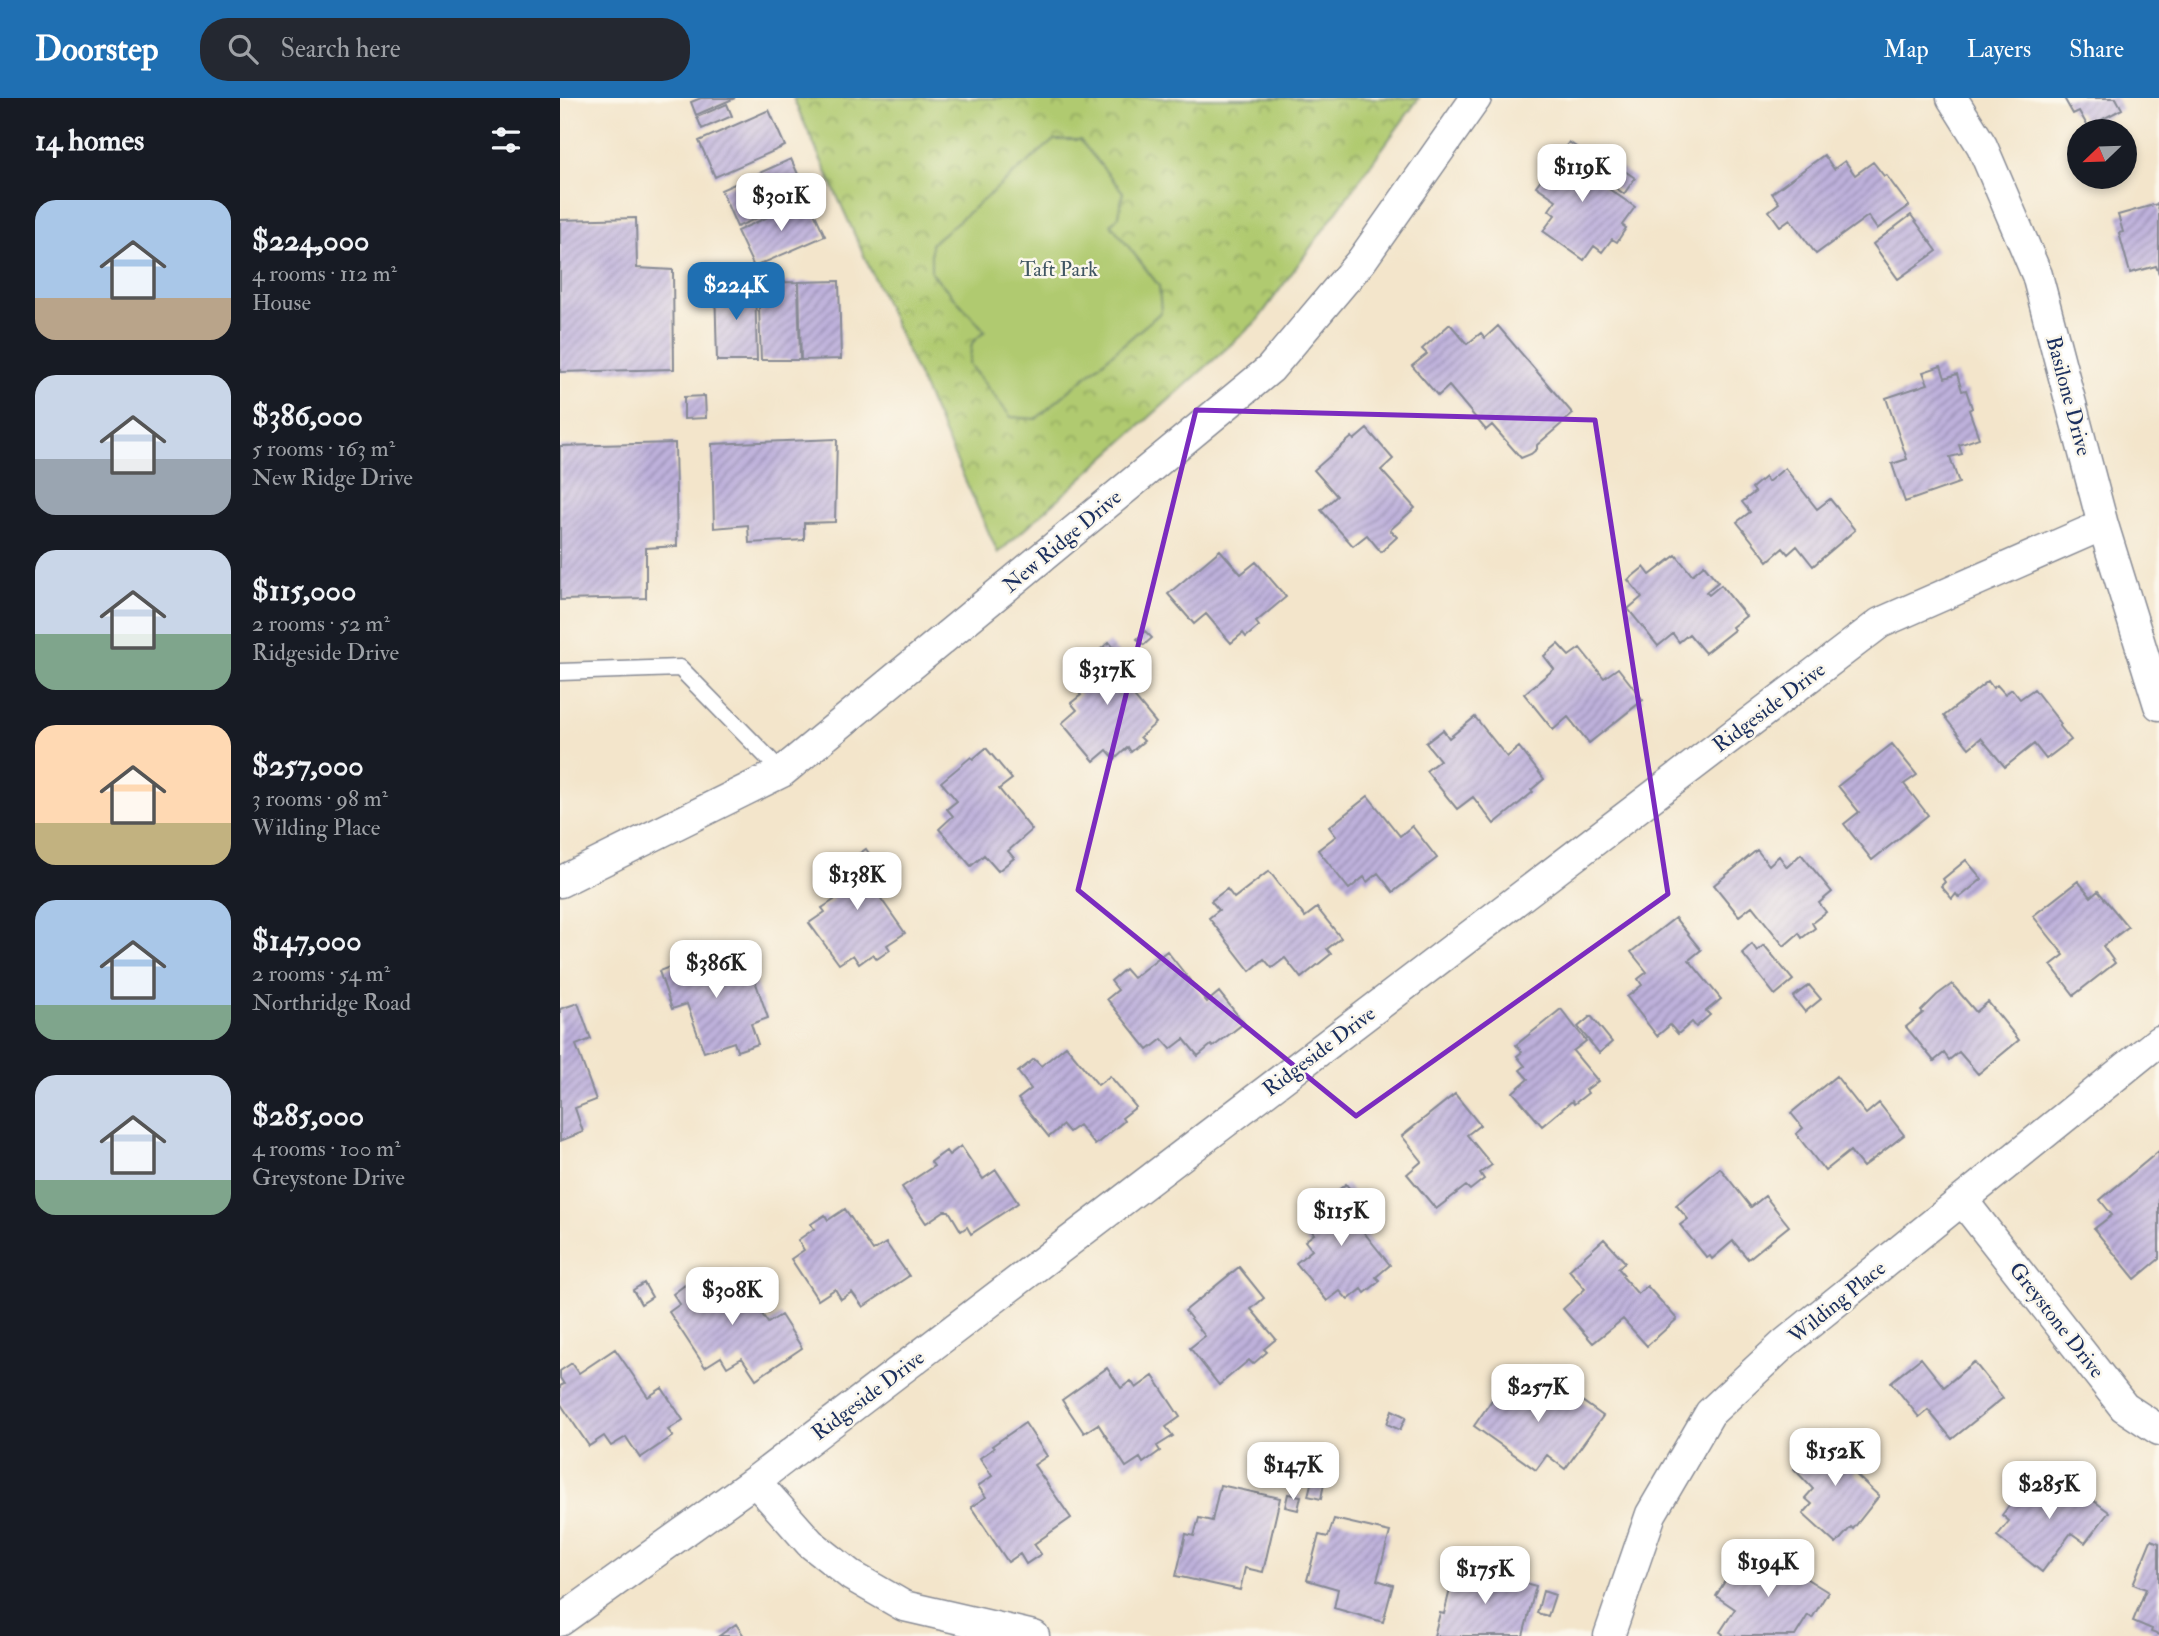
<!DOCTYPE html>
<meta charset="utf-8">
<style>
:root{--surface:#171b24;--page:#242831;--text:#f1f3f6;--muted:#9ea1a6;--accent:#1f6fb2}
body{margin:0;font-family:"IM FELL Double Pica",serif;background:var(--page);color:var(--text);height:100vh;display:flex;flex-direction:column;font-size:26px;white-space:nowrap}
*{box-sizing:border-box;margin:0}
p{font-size:23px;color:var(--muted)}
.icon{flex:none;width:38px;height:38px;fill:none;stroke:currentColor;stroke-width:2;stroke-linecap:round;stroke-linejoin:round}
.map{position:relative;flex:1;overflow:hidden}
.side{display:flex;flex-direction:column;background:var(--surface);width:560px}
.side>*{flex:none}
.needle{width:46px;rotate:247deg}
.tools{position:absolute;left:1507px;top:21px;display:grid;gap:14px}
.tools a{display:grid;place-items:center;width:70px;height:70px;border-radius:50%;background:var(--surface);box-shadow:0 4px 10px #0003;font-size:35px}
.price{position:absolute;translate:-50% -60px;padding:0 16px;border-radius:14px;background:#fff;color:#222;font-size:23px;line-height:46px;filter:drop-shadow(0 2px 4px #0008)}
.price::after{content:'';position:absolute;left:50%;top:42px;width:21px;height:16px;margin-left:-10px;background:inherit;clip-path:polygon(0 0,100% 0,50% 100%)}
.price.current{background:var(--accent);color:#fff}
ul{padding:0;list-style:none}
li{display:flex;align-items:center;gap:21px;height:175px;padding:0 35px}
li span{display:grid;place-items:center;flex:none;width:196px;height:140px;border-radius:21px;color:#555}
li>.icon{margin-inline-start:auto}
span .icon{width:84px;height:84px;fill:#fffc;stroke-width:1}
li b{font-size:30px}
h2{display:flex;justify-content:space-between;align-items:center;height:84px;padding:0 35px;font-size:30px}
header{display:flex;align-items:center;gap:42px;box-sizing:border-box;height:98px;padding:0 35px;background:var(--accent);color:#fff}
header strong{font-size:33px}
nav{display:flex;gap:38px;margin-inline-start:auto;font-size:24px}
.search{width:490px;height:63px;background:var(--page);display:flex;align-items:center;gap:18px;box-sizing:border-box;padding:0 24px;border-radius:28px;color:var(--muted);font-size:26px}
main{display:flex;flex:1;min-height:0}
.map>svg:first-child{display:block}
.park{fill:url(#park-crowns);stroke:#667c67;stroke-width:2}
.pitch{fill:#b0ca70;stroke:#667c67;stroke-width:2}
.building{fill:url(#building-hatch)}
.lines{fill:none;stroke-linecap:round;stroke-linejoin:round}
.lane-casing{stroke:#878a94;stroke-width:19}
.street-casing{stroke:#878a94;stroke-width:33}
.lane{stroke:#fff;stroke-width:16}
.street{stroke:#fff;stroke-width:30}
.marked{fill:none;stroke:#7b2cbf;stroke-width:5;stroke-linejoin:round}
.labels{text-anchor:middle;stroke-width:5;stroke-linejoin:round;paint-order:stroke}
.park-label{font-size:21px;fill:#405662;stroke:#fbf7ec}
.street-label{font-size:21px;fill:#1b2f5e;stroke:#fbf7ec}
</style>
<header>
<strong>Doorstep</strong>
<div class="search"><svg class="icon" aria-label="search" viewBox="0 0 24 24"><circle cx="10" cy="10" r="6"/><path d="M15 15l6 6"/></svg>Search here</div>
<nav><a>Map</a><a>Layers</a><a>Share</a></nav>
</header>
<main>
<section class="side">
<h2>14 homes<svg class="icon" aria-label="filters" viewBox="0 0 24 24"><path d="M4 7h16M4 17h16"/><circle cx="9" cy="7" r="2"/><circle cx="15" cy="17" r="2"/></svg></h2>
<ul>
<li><span style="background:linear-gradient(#a9c7e8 70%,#b9a48a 0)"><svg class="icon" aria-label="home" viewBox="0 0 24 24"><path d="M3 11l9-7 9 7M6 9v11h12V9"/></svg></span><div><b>$224,000</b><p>4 rooms · 112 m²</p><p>House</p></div></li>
<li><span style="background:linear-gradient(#c9d6e8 60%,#9aa5b1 0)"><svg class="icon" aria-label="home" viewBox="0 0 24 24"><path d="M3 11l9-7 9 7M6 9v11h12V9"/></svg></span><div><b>$386,000</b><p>5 rooms · 163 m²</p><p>New Ridge Drive</p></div></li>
<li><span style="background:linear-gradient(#c9d6e8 60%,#7fa58c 0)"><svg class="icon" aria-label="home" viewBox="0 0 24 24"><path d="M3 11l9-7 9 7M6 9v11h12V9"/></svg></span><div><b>$115,000</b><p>2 rooms · 52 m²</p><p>Ridgeside Drive</p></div></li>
<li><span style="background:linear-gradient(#ffd9b3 70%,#c2b280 0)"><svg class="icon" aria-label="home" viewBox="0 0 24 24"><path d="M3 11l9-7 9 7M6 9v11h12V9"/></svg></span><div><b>$257,000</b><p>3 rooms · 98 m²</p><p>Wilding Place</p></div></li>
<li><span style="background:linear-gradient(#a9c7e8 75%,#7fa58c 0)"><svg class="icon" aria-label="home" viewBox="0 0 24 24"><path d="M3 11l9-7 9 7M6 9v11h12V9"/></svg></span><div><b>$147,000</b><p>2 rooms · 54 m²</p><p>Northridge Road</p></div></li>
<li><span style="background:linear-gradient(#c9d6e8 75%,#7fa58c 0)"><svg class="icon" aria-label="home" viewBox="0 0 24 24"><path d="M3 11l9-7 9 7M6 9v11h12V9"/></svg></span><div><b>$285,000</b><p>4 rooms · 100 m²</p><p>Greystone Drive</p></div></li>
</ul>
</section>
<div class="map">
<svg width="1599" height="1538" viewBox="0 0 1599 1538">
<defs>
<pattern id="park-crowns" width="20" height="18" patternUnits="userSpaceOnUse" patternTransform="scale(1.75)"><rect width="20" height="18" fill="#b0ca70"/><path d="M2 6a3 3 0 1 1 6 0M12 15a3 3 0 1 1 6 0" fill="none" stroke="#8ea45f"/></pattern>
<pattern id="building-hatch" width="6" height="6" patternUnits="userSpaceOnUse" patternTransform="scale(1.75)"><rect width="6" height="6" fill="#beb1db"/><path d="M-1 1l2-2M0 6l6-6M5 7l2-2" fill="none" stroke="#9a90b5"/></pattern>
</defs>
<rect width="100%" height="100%" fill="#fbf7ec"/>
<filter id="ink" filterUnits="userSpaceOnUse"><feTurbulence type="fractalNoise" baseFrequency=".0143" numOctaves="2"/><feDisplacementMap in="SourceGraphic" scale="14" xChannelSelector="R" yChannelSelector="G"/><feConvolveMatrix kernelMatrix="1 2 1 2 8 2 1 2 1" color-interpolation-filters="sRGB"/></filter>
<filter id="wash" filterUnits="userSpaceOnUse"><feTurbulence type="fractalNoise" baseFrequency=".00686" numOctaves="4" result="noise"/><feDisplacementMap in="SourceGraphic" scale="28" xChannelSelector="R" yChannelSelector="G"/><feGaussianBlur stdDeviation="1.57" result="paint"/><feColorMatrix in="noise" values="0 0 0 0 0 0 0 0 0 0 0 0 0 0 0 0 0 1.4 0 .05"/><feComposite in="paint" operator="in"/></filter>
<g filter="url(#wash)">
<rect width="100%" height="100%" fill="#f3e5cb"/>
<!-- park -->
<path class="park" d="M 233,0 L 859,0 L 697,223 L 438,455 Z"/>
<!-- pitch -->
<path class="pitch" d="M 494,42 L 520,42 L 563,94 L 559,118 L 551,126 L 599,188 L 601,214 L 476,321 L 451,319 L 409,266 L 412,245 L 425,233 L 371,174 L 371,146 Z"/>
<g id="blocks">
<!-- building -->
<path class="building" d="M 141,0 L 175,0 L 136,17 L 131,4 Z
M 1504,0 L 1556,0 L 1562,11 L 1528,29 L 1519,13 L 1513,16 Z
M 167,6 L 172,18 L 142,31 L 137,19 Z
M 209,12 L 225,48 L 155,79 L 139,43 Z
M 1009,44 L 1042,67 L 1033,80 L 1075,109 L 1062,127 L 1066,130 L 1057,144 L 1052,141 L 1042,154 L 1034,148 L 1024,162 L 983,133 L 995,117 L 989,112 L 996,102 L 976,88 Z
M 1264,57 L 1274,71 L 1285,63 L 1295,77 L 1313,64 L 1324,78 L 1326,77 L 1349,108 L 1317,131 L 1308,118 L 1256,156 L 1230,121 L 1220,128 L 1209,113 L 1219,105 L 1212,95 Z
M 231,61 L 248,98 L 177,129 L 161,92 Z
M 1059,69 L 1075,80 L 1064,96 L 1048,84 Z
M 248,101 L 265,138 L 194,169 L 177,133 Z
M 1597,106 L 1599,113 L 1599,176 L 1596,168 L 1570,175 L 1559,135 L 1563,134 L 1558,117 Z
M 1351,117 L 1377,153 L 1338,181 L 1313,146 Z
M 76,120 L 77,170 L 113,172 L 114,271 L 0,274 L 0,122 Z
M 279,183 L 281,261 L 241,262 L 239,184 Z
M 238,184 L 240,262 L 201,262 L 198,185 Z
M 195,185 L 197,263 L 157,263 L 155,186 Z
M 890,226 L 907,246 L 921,235 L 925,240 L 938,228 L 1013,316 L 977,347 L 977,351 L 971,356 L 961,360 L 932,327 L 926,332 L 889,288 L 878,298 L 852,268 L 867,256 L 862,251 Z
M 1381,268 L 1385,280 L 1397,276 L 1402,293 L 1406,292 L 1412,310 L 1409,312 L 1419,340 L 1399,347 L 1402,356 L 1390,359 L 1399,385 L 1345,404 L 1332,366 L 1347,361 L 1326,300 L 1368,286 L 1363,274 Z
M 145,298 L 146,320 L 124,321 L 124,299 Z
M 807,331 L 833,361 L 821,372 L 855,410 L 830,432 L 837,439 L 821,454 L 807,437 L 793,448 L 761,412 L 777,398 L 754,372 L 792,339 L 794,342 Z
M 277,341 L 275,424 L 244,425 L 244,442 L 189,445 L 188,427 L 154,430 L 152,346 Z
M 115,345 L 117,448 L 86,450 L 86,500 L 0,502 L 0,348 Z
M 1225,370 L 1257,411 L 1270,401 L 1295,432 L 1253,468 L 1237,448 L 1228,456 L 1223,450 L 1208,463 L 1177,424 L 1190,414 L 1182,404 L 1195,394 L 1192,390 L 1205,379 L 1208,384 Z
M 660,452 L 681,476 L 696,464 L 726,499 L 696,524 L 699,528 L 686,539 L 683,535 L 671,545 L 646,516 L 634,526 L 608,496 Z
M 1116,457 L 1132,477 L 1144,467 L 1158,484 L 1146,494 L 1149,497 L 1161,487 L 1186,518 L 1172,529 L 1174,532 L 1145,555 L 1129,536 L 1119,544 L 1113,536 L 1098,548 L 1068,511 L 1082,499 L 1068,482 L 1084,469 L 1090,477 Z
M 585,533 L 592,540 L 584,547 L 577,541 Z
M 549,544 L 578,579 L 566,589 L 596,625 L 580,639 L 584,643 L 571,654 L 568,649 L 555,661 L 547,652 L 534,663 L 502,625 L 517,612 L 511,605 L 521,597 L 507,581 Z
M 998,546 L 1009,558 L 1020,550 L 1044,580 L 1058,570 L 1083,602 L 1029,645 L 1008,619 L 993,632 L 964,596 L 994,571 L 984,558 Z
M 1428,583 L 1433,590 L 1437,587 L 1445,596 L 1452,591 L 1460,601 L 1474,591 L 1501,626 L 1499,627 L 1511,642 L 1486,661 L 1474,646 L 1445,669 L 1421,640 L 1409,650 L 1384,618 Z
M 915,619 L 947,659 L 959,649 L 984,681 L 971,692 L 973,694 L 934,726 L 913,699 L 897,711 L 866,673 L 880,662 L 866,645 L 883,632 L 889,640 Z
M 1332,646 L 1357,677 L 1344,686 L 1368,717 L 1312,762 L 1284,726 L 1299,714 L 1278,688 Z
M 426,650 L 452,681 L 439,691 L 472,732 L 448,753 L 454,760 L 438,773 L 424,757 L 411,768 L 379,731 L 393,718 L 387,711 L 397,703 L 381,684 L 411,659 L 413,661 Z
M 808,698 L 840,738 L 852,728 L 877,760 L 833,794 L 818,775 L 807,784 L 804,779 L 789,791 L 758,752 L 776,738 L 769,729 Z
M 306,751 L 330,785 L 317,795 L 345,835 L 327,847 L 330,852 L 317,861 L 313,856 L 299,866 L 293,857 L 279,866 L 249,825 L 265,814 L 262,810 L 274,802 L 260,782 Z
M 1197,752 L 1209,767 L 1219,758 L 1227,769 L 1241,756 L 1272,794 L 1259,805 L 1266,814 L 1252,825 L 1255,830 L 1242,840 L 1239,835 L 1224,848 L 1192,808 L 1179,818 L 1154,787 Z
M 1406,762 L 1422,781 L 1399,800 L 1396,796 L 1392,801 L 1381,788 L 1385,784 L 1383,781 Z
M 709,773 L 745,819 L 757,810 L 781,840 L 767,851 L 771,856 L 741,880 L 725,860 L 712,870 L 704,861 L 690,873 L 649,820 L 659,812 L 651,803 L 667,791 L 674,800 Z
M 1518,783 L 1531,799 L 1538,793 L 1568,829 L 1543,848 L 1555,865 L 1514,897 L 1491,867 L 1504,857 L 1473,818 Z
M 1115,820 L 1141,852 L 1129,862 L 1161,901 L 1146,913 L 1150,917 L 1136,929 L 1132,924 L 1118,936 L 1110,927 L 1097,938 L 1067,899 L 1082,887 L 1078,881 L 1087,874 L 1071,854 Z
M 1192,846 L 1197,853 L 1204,847 L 1233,882 L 1215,897 L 1182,855 Z
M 161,848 L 170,875 L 161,878 L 163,884 L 192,874 L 208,920 L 191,926 L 198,946 L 177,953 L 174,944 L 144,954 L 127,906 L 112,911 L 99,873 L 115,867 L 114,865 Z
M 607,853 L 647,904 L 659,894 L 684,925 L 653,949 L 651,947 L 638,958 L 624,941 L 611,951 L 602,941 L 588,952 L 547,901 L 558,892 L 551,883 L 565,871 L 573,880 Z
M 1392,886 L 1416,914 L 1428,904 L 1459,942 L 1418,976 L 1399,954 L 1389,962 L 1384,955 L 1374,963 L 1346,929 L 1363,915 L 1361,913 L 1377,897 Z
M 1249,887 L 1261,901 L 1245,914 L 1233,899 Z
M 18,905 L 31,941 L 16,947 L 36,1002 L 15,1010 L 23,1034 L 0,1043 L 0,911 Z
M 1001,911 L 1026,943 L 1013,953 L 1038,983 L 1026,992 L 1028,995 L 1014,1006 L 1012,1003 L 982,1028 L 953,994 L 968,981 L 960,972 L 965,968 L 957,958 L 962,954 L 956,947 Z
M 1031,918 L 1052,944 L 1039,955 L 1018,929 Z
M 506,948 L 538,987 L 550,978 L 576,1009 L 562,1020 L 564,1023 L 535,1047 L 519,1027 L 509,1034 L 503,1027 L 489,1039 L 458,1001 L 471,991 L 458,974 L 474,961 L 481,968 Z
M 1276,978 L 1306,1016 L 1319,1005 L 1344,1037 L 1303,1069 L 1290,1053 L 1265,1073 L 1236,1036 L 1243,1030 L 1231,1015 Z
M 895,996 L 920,1027 L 907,1037 L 932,1067 L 920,1075 L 924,1081 L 910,1092 L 906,1088 L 876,1111 L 847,1076 L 862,1063 L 842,1038 Z
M 401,1048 L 423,1081 L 436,1072 L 458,1105 L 411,1136 L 407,1129 L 401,1133 L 389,1113 L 384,1113 L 366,1125 L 342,1089 L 374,1068 L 371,1064 L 386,1053 L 389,1057 Z
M 1599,1053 L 1599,1161 L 1575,1181 L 1534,1131 L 1552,1117 L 1540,1102 Z
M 1160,1070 L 1191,1109 L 1205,1098 L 1229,1128 L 1188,1161 L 1173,1143 L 1152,1161 L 1150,1158 L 1147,1160 L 1120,1127 L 1128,1121 L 1116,1107 Z
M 786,1086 L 810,1117 L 798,1127 L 830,1167 L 816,1179 L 820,1183 L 805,1195 L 802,1191 L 788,1202 L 780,1193 L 767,1203 L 736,1165 L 752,1152 L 745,1143 L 754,1136 L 742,1121 Z
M 285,1111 L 313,1153 L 326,1145 L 349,1178 L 303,1209 L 292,1194 L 281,1201 L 275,1191 L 258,1202 L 231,1161 L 244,1152 L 238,1142 L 254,1131 L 251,1126 L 265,1117 L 268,1122 Z
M 1044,1141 L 1065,1164 L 1058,1170 L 1064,1177 L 1062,1178 L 1078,1196 L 1087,1188 L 1117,1221 L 1087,1248 L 1063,1221 L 1033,1245 L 1003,1211 L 1025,1191 L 1009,1172 Z
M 679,1169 L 704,1200 L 691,1211 L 716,1241 L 704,1251 L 707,1254 L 693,1266 L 689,1262 L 659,1287 L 630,1250 L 645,1238 L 625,1213 Z
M 172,1172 L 208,1225 L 221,1217 L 242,1250 L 196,1281 L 182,1260 L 167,1269 L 161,1259 L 145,1269 L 109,1214 L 120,1206 L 113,1196 L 125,1187 L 133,1198 Z
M 84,1185 L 92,1199 L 81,1206 L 73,1192 Z
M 55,1251 L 88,1299 L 102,1290 L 123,1322 L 108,1332 L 113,1338 L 80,1360 L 66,1339 L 51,1348 L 44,1338 L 29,1348 L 0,1305 L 0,1288 L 4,1286 L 0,1280 L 0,1273 L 12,1265 L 19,1275 Z
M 1361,1260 L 1384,1289 L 1414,1264 L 1443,1300 L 1392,1341 L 1368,1312 L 1359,1319 L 1331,1284 Z
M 547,1270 L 561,1290 L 571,1283 L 576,1290 L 593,1278 L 620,1319 L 606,1329 L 613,1338 L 597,1348 L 600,1353 L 583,1365 L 580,1360 L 566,1369 L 538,1326 L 524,1335 L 502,1302 Z
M 948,1279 L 980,1302 L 988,1290 L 1003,1300 L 1008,1293 L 1043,1318 L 1005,1371 L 987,1357 L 976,1372 L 914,1328 Z
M 832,1312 L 846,1319 L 840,1332 L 827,1326 Z
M 465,1325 L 487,1358 L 474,1367 L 511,1420 L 474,1446 L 481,1456 L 466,1466 L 460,1456 L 448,1464 L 411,1409 L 426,1399 L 418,1388 L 432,1378 L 420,1360 L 434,1350 L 432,1348 Z
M 1269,1333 L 1304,1364 L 1294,1375 L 1319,1398 L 1293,1431 L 1291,1429 L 1276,1446 L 1243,1416 L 1252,1406 L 1245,1400 L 1253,1391 L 1234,1371 Z
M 1470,1380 L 1495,1399 L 1507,1383 L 1549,1414 L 1525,1445 L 1511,1435 L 1482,1474 L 1437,1438 L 1449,1423 L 1442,1417 Z
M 752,1382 L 764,1385 L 761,1401 L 748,1398 Z
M 660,1387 L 720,1400 L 703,1474 L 685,1470 L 680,1492 L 616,1478 L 626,1436 L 634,1438 L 639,1420 L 652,1423 Z
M 728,1396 L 741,1398 L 738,1412 L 725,1409 Z
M 774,1421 L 830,1434 L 817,1482 L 833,1487 L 823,1524 L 774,1510 L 778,1491 L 747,1482 L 759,1437 L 768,1439 Z
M 1591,1442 L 1599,1445 L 1599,1537 L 1591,1534 L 1592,1531 L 1573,1523 L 1586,1491 L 1573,1486 Z
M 1183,1453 L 1213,1472 L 1218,1463 L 1268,1494 L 1252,1520 L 1248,1517 L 1235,1538 L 1162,1538 L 1163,1536 L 1160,1534 L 1175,1511 L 1156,1498 Z
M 896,1467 L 976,1488 L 963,1538 L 874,1538 L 880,1515 L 884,1516 Z
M 983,1493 L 995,1497 L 988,1518 L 977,1515 Z
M 176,1526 L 184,1538 L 159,1538 Z"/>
</g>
</g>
<g filter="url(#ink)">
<use href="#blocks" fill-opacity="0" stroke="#878a94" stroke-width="2"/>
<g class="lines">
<defs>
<path id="lane" d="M 0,574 L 120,570 L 222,674"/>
<path id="street" d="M 1392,0 L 1422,48 L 1477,177 L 1543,427 L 1599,607
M 0,784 L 222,674 L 710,271 L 802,162 L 916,0
M 1403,1103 L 1564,1309 L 1599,1332
M 195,1383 L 250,1445 L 292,1478 L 344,1508 L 474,1538
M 0,1523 L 195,1383 L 1320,525 L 1543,427
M 1049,1538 L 1091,1416 L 1150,1315 L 1224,1246 L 1599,943"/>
</defs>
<!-- lane casing -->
<use href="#lane" class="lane-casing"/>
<!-- street casing -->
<use href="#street" class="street-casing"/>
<!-- lane -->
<use href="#lane" class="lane"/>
<!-- street -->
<use href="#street" class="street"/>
</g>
</g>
<!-- marked area -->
<path class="marked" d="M 636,312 L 1035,322 L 1108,796 L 796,1018 L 518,792 Z"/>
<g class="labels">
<!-- park labels -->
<g class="park-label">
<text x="499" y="178">Taft Park</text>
</g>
<!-- street labels -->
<g class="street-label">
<text transform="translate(1509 298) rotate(75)" y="7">Basilone Drive</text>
<text transform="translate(502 443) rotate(-40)" y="7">New Ridge Drive</text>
<text transform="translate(1209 609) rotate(-37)" y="7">Ridgeside Drive</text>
<text transform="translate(759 953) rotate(-37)" y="7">Ridgeside Drive</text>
<text transform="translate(1277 1204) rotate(-39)" y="7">Wilding Place</text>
<text transform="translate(1497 1222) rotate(52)" y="7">Greystone Drive</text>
<text transform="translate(308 1297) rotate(-37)" y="7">Ridgeside Drive</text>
</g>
</g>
</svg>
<div class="tools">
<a><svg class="needle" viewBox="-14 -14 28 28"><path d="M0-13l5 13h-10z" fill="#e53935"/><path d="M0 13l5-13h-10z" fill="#9ea1a6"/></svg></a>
</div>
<b class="price" style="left:1022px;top:106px">$119K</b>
<b class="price" style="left:221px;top:135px">$301K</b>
<b class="price current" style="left:176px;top:224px">$224K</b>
<b class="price" style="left:547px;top:609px">$317K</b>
<b class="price" style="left:297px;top:814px">$138K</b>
<b class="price" style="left:156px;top:902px">$386K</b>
<b class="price" style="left:781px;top:1150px">$115K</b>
<b class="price" style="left:172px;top:1229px">$308K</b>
<b class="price" style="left:978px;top:1326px">$257K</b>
<b class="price" style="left:1275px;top:1390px">$152K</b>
<b class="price" style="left:733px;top:1404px">$147K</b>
<b class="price" style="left:1489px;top:1423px">$285K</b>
<b class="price" style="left:1208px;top:1501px">$194K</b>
<b class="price" style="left:925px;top:1508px">$175K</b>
</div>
</main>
